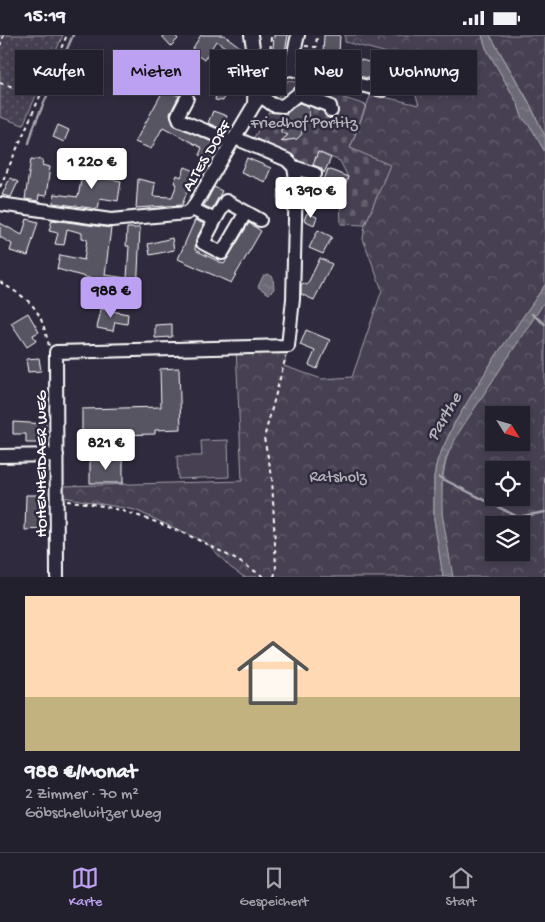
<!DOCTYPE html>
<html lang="de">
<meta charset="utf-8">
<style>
:root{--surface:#23202e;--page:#2b2836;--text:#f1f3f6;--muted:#a3a3aa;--line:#403e4a;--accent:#bca0f2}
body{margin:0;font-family:"Gochi Hand",sans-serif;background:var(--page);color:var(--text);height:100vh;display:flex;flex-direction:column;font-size:19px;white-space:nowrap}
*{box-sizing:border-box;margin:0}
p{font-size:16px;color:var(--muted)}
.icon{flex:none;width:28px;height:28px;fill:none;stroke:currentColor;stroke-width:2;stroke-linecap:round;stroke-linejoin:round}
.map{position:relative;height:542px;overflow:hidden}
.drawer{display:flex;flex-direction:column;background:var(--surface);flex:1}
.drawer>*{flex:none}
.hud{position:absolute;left:15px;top:15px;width:515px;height:45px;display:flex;gap:10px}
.needle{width:32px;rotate:127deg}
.tools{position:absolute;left:485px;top:371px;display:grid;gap:10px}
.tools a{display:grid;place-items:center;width:45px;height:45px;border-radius:0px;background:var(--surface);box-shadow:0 2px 8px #0003,0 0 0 1px var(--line);font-size:25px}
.price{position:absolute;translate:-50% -42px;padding:0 11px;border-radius:5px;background:#fff;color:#222;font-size:16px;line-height:32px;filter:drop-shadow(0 1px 2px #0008)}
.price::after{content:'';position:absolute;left:50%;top:30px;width:15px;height:11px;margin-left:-8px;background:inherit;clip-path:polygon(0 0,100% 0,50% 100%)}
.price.active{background:var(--accent);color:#111}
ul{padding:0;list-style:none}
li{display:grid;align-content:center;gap:10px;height:265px;padding:0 25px}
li+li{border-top:1px solid var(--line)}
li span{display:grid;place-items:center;height:155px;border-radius:0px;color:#555}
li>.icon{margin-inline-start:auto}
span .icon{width:90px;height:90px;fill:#fffc;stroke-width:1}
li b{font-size:21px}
.pill{padding:0 18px;border-radius:0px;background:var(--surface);box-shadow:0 2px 8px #0003,0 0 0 1px var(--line);font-size:18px;line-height:45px}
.pill.active{background:var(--accent);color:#111}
.status{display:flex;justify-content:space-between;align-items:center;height:35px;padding:0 25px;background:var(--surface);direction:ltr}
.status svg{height:14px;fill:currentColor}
.tab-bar{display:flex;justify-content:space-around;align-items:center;height:70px;border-top:1px solid var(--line);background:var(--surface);font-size:14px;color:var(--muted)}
.tab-bar a{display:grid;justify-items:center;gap:2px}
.tab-bar .active{color:var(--accent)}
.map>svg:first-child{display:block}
.green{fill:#464152;stroke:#a2a0a8}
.forest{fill:url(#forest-crowns);stroke:#a2a0a8;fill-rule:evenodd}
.cemetery{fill:url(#cemetery-stones);stroke:#a2a0a8}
.garden{fill:url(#garden-dots);stroke:#a2a0a8}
.water{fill:url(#water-ripples);stroke:#a7a6ad}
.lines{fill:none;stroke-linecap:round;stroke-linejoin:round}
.stream{stroke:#a7a6ad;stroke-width:2.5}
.building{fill:#595564;stroke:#fff}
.minor-casing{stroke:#fff;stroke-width:16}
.path{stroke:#fff;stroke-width:2;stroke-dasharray:4 4;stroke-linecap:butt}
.minor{stroke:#2f2a3d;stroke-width:12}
.labels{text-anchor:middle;stroke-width:5;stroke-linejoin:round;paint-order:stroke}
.park-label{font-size:16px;fill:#b5b3ba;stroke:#2f2a3d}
.street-label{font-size:16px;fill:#fff;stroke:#2f2a3d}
.water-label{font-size:18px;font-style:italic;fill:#b6b4bb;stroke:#2f2a3d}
</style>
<div class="status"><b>15:19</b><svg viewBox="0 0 49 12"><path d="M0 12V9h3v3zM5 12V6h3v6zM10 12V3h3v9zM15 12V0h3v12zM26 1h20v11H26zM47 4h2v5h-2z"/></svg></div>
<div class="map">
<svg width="545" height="542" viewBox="0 0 545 542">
<defs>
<pattern id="forest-crowns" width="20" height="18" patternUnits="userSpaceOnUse" patternTransform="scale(1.25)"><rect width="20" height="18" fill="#464152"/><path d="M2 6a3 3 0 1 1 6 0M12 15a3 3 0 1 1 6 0" fill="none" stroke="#625e6c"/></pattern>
<pattern id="cemetery-stones" width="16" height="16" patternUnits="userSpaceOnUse" patternTransform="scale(1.25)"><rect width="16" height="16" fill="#464152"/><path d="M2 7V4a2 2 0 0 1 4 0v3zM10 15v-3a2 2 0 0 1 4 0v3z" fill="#625e6c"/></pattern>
<pattern id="garden-dots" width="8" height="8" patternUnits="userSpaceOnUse" patternTransform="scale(1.25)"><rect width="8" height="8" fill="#464152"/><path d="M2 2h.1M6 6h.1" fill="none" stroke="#625e6c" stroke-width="1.8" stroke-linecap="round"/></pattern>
<pattern id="water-ripples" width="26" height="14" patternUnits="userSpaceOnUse" patternTransform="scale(1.25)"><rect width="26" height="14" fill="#6d6a77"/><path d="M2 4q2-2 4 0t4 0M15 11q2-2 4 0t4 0" fill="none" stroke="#83808b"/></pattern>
</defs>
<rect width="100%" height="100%" fill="#2f2a3d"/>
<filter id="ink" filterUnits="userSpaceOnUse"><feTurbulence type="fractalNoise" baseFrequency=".02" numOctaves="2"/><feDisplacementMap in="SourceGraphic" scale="10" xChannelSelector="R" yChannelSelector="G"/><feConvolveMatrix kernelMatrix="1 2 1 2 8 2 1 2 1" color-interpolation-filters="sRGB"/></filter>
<g filter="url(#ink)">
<!-- green -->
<path class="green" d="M 228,405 L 229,442 L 178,444 L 177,421 L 202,421 L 201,406 Z"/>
<!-- forest -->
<path class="forest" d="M 345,0 L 482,0 L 486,13 L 518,69 L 522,82 L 532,94 L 545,117 L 545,250 L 493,325 L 454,389 L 437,426 L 434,442 L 434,484 L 443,542 L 244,542 L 230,532 L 207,508 L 135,475 L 63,462 L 63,451 L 242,446 L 236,313 L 288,311 L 284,331 L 322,344 L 352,342 L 382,255 L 363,204 L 365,190 L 389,131 L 350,113 L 371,59 L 419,70 L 403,22 L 345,7 Z
M 490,0 L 545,0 L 545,101 L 528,65 Z
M 545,266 L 545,542 L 453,542 C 442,497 433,445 455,403 ZM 494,380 L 521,380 L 521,408 L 494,408 ZM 494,435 L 521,435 L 521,462 L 494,462 ZM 494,490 L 521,490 L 521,518 L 494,518 Z"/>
<!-- cemetery -->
<path class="cemetery" d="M 288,45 L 366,70 L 350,113 L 390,130 L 365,190 L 341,189 L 340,164 L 348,142 L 340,126 L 318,117 L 311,133 L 253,104 Z"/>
<!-- garden -->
<path class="garden" d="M 0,0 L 63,0 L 23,90 L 0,82 Z"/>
<!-- water -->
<path class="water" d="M 482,0 L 490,0 L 528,66 L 545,101 L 545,117 L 532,94 L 522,82 L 518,69 L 486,13 Z
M 268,239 L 273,242 L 274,254 L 269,259 L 258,252 L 263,241 Z
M 545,250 L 545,266 L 459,397 L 446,423 L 442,443 L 442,478 L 453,542 L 443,542 L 434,484 L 434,442 L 437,426 L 454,389 L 493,325 Z"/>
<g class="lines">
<!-- stream -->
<path class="stream" d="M 29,108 L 34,91 L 73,0
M 532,279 L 545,289
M 439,442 L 518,482 L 545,477
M 545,444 L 545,447"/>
</g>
<!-- building -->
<path class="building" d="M 161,0 L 175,0 L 178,4 L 171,11 Z
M 201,0 L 224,0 L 243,14 L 239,21 L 216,6 L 204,25 L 191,16 Z
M 274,0 L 288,0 L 283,27 L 272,27 Z
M 324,0 L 340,0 L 339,18 L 331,18 L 330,33 L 300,28 L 302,18 L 323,19 Z
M 346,21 L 392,33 L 389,47 L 343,38 Z
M 226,27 L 234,31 L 227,48 L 223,66 L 215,65 L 219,43 Z
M 164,54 L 179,61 L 170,79 L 174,90 L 217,109 L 210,124 L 199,120 L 202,113 L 163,92 L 151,114 L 135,107 Z
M 299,68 L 308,71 L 309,79 L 301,100 L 297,104 L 281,106 L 288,100 L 281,97 L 281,91 L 287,78 Z
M 213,76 L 227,81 L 222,94 L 208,88 Z
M 58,90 L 69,95 L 64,107 L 53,102 Z
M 318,117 L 331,123 L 324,138 L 321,133 L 313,130 Z
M 247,123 L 271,133 L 265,147 L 241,137 Z
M 31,124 L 43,125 L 42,130 L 50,132 L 46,161 L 39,160 L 38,166 L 25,164 Z
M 90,131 L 104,133 L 103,143 L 121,146 L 118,166 L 100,163 L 98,174 L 53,168 L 54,159 L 78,162 L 83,135 L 89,136 Z
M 185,132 L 195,136 L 182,170 L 136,173 L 138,144 L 155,148 L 153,161 L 172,162 L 177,149 L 174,148 L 177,140 L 181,142 Z
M 328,134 L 348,142 L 343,156 L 323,148 Z
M 10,143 L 18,147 L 11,162 L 2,160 Z
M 279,143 L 288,144 L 287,168 L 278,169 Z
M 214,152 L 222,156 L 212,174 L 204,171 Z
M 307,178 L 317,182 L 314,190 L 304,185 Z
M 27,184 L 38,187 L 28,221 L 10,216 L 12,209 L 0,202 L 0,188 L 22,200 Z
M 52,185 L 111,193 L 105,240 L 127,243 L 129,211 L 126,211 L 127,193 L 140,193 L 137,259 L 95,253 L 96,245 L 57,234 L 60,220 L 84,225 L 87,204 L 82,203 L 82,198 L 67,194 L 64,210 L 55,209 L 58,198 L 49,196 Z
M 195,185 L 204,189 L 196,205 L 195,215 L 224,229 L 249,188 L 261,196 L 231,248 L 178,224 Z
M 318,195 L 332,202 L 323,219 L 309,213 Z
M 172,203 L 174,215 L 150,220 L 148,209 Z
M 320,223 L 332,229 L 314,265 L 301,259 L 301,250 L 303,248 L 307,250 Z
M 101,274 L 128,279 L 127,289 L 115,287 L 113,296 L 97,293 Z
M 28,278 L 39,297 L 33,300 L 36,306 L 27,312 L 11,288 Z
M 172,289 L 172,302 L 155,303 L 155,290 Z
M 306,295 L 330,305 L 317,334 L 309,330 L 315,316 L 300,310 Z
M 39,323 L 41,336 L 28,337 L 26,324 Z
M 179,333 L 181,394 L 155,395 L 155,399 L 82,401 L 82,374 L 161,372 L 160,334 Z
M 13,387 L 46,389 L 45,408 L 26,408 L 26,399 L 13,399 Z
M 90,425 L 123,425 L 123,448 L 90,448 Z
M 26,460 L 39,460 L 40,481 L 43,481 L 43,494 L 25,495 Z"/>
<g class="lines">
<defs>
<path id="minor" d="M 251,0 L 255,25 L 254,70
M 290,34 L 298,0
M 262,62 L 273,70 L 283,71 L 298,59 L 330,71 L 331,76
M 187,63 L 178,80 L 180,85 L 232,107
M 294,132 L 315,139
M 0,169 L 111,185 L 187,178 L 192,174 L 254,70 L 278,38 L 290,34 L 382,55
M 192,174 L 215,185 L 203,208 L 222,218 L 246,177 L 260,185
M 215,185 L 226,166 L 246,177
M 0,421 L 57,420
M 57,542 L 56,317 L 288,311 L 293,264 L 296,145 L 294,132 L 287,125 L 235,103"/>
</defs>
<!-- minor casing -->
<use href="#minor" class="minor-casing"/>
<!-- path -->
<path class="path" d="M 0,11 L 4,0
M 305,11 L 316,12 L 317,0
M 270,30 L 271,0
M 0,48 L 40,60
M 0,152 L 67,0
M 0,247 C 33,267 40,272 49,311
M 67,466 C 131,470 211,507 264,542
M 274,542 L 276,534 L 272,441 L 264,403 L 286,321"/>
<!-- minor -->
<use href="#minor" class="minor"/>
</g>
</g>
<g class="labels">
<!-- park labels -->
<g class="park-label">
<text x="304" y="92">Friedhof Portitz</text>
<text x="338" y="446">Ratsholz</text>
</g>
<!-- street labels -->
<g class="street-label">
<text transform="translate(205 120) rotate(-59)" y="6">ALTES DORF</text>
<text transform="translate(40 429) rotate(-90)" y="6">HOHENHEIDAER WEG</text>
</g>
<!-- water labels -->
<g class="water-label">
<text transform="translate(443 381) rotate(-60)" y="6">Parthe</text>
</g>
</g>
</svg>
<div class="tools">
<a><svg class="needle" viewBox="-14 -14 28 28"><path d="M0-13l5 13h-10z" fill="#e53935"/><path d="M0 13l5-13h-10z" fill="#a3a3aa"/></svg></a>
<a><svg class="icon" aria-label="locate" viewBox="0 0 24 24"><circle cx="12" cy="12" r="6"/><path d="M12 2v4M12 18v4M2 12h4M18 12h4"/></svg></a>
<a><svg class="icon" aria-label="layers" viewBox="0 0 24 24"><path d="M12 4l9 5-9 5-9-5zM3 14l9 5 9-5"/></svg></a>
</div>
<b class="price" style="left:92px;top:155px">1 220 €</b>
<b class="price" style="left:311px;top:184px">1 390 €</b>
<b class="price active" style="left:111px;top:284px">988 €</b>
<b class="price" style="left:106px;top:436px">821 €</b>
<div class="hud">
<a class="pill">Kaufen</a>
<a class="pill active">Mieten</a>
<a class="pill">Filter</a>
<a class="pill">Neu</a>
<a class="pill">Wohnung</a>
</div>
</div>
<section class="drawer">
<ul>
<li><span style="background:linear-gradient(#ffd9b3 65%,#c2b280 0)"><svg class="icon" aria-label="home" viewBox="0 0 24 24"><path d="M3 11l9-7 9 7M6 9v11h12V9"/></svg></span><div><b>988 €/Monat</b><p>2 Zimmer · 70 m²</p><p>Göbschelwitzer Weg</p></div></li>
</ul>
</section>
<nav class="tab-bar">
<a class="active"><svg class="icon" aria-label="map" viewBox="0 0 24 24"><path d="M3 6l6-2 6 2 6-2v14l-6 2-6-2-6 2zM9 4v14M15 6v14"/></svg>Karte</a>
<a><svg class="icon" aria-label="saved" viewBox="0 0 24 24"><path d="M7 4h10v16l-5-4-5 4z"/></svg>Gespeichert</a>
<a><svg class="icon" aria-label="home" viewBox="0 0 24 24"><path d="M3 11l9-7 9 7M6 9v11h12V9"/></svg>Start</a>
</nav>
